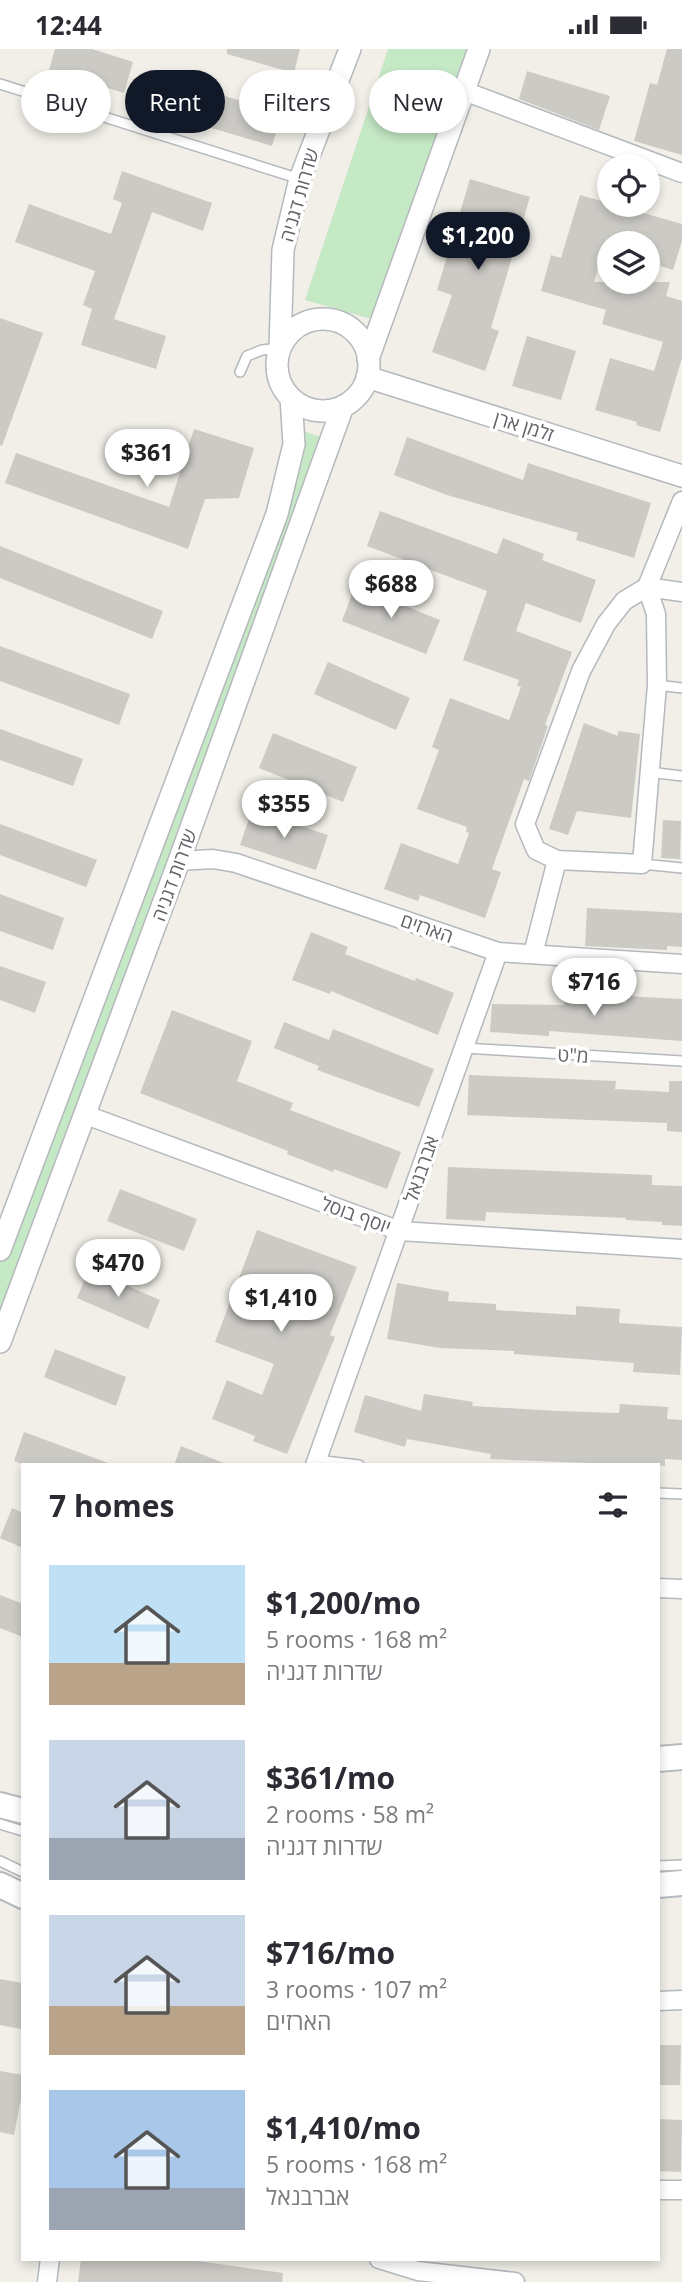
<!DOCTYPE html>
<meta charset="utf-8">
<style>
:root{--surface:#fff;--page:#f7f7f7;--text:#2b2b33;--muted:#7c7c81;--accent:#111827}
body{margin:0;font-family:"Open Sans",Heebo,sans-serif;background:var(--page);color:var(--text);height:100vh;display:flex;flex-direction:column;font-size:26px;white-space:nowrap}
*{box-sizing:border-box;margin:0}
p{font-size:23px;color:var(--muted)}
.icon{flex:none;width:38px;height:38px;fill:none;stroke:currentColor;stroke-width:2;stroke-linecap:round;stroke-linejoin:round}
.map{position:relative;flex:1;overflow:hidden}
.panel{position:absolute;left:21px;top:1414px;width:639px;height:798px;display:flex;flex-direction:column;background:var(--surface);border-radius:0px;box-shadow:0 4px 10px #0003}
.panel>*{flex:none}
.guide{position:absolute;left:21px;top:21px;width:640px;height:63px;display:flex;gap:14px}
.buttons{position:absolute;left:597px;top:105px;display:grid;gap:14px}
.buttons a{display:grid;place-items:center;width:63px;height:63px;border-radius:50%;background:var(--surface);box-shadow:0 4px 10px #0003;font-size:35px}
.price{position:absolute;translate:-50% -60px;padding:0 16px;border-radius:24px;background:#fff;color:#222;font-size:23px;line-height:46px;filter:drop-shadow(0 2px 4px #0008)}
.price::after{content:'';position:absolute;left:50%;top:42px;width:21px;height:16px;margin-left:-10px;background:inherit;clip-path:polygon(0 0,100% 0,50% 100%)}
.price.current{background:var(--accent);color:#fff}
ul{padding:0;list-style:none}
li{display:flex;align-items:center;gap:21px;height:175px;padding:0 28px}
li span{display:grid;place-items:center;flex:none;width:196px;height:140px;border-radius:0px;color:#555}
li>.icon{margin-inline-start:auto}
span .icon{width:84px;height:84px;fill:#fffc;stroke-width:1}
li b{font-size:30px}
h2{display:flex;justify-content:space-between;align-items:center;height:84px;padding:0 28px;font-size:30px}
.pill{padding:0 24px;border-radius:32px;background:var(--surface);box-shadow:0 4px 10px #0003;font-size:24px;line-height:63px}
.pill.current{background:var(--accent);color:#fff}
.status{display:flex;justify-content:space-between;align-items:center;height:49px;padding:0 35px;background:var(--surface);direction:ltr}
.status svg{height:19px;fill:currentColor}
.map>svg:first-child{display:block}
.green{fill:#c5e8c5}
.building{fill:#cccac5}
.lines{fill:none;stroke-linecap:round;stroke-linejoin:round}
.service-casing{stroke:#b5b8bc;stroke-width:12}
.minor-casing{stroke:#b5b8bc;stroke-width:21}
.tertiary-casing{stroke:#b5b8bc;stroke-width:24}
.secondary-casing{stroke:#b6babf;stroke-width:28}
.service{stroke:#fff;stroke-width:9}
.minor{stroke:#fff;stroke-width:18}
.tertiary{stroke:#fff;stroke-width:21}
.secondary{stroke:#fff;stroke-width:24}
.labels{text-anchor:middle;stroke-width:7;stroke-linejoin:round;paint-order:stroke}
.street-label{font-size:19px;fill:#5f6368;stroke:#fff}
</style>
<div class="status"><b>12:44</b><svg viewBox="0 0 49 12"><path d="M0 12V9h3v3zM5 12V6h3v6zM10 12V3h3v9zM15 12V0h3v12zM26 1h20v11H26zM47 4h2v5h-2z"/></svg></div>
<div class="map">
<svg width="682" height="2233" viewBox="0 0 682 2233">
<rect width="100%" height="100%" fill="#f1efe8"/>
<!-- green -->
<path class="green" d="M 388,0 L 471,0 L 375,271 L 305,251 Z
M 301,381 L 326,390 L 0,1285 L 0,1213 L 46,1093 Z"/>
<!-- building -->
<path class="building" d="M 55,0 L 92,0 L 133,13 L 124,44 L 49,21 Z
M 227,0 L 300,0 L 294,24 L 227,5 Z
M 667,0 L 682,0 L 682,106 L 634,92 L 650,34 L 657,36 Z
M 527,22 L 610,47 L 599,81 L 519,50 Z
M 185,35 L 282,64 L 272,97 L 175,68 Z
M 122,122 L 212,154 L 203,182 L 152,163 L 114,270 L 166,287 L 156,320 L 81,296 L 92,260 L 83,256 L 95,222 L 15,193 L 29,155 L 111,185 L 122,154 L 113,150 Z
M 470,130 L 530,148 L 491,279 L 499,282 L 485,322 L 432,303 L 452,246 L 437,241 Z
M 580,146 L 682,175 L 682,192 L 673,221 L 648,213 L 648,194 L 609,194 L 609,202 L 604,200 L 594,233 L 670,233 L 666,247 L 682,252 L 682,309 L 660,383 L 636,376 L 637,373 L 595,361 L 610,309 L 654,322 L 663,293 L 602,275 L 606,261 L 541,242 L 551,206 L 561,209 Z
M 0,269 L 43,284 L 2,397 L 0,396 Z
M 527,287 L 576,302 L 561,351 L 512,337 Z
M 194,380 L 254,399 L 239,449 L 205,450 L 188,500 L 5,434 L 16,404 L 169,458 Z
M 407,388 L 523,431 L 528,414 L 651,454 L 634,509 L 576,491 L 578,484 L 447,446 L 394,426 Z
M 380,462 L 497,505 L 503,489 L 544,505 L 542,511 L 596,531 L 581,574 L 526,554 L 516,582 L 572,603 L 545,676 L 548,677 L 529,732 L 524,730 L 492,820 L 501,823 L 485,869 L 420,846 L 418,852 L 384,840 L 401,794 L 458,815 L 469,784 L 466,783 L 467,778 L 417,760 L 439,701 L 432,698 L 450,649 L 509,671 L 521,638 L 517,637 L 519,631 L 463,611 L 487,542 L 367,497 Z
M 0,497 L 163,562 L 152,590 L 0,529 Z
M 355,537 L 440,571 L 426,605 L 342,572 Z
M 0,597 L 130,645 L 119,676 L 0,632 Z
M 328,613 L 410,649 L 396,681 L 314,645 Z
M 584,674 L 618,687 L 618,682 L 640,685 L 631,769 L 577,762 L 568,786 L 549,780 Z
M 0,680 L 83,710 L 73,737 L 0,711 Z
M 273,684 L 357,718 L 343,753 L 259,719 Z
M 252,761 L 328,786 L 316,821 L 240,796 Z
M 663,771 L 681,772 L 680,810 L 661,809 Z
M 0,775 L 97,811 L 86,838 L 0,806 Z
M 0,845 L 64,869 L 53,901 L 0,882 Z
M 587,859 L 682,864 L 682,898 L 667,897 L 667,901 L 585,897 Z
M 311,883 L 348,898 L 345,905 L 415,932 L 416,929 L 454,944 L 438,986 L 331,942 L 330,945 L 292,931 Z
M 0,917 L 46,933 L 35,964 L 0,951 Z
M 626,947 L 682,950 L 682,992 L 549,982 L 549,987 L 490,983 L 492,955 L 564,956 L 564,951 L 626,954 Z
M 172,961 L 252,992 L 237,1032 L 293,1054 L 290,1061 L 401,1103 L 387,1140 L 334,1120 L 333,1123 L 287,1105 L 288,1102 L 140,1044 Z
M 284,973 L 329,991 L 333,980 L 434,1020 L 419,1058 L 317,1021 L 319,1017 L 274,999 Z
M 469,1026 L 616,1032 L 615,1040 L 669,1043 L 669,1032 L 682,1032 L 682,1083 L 667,1082 L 667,1074 L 467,1066 Z
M 448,1118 L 652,1126 L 652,1136 L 682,1137 L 682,1177 L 662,1176 L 662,1173 L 626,1171 L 626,1169 L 486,1163 L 485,1172 L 446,1170 Z
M 120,1140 L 197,1170 L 184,1202 L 107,1172 Z
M 257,1181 L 357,1218 L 330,1286 L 335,1288 L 287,1405 L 253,1392 L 255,1387 L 212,1370 L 227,1331 L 262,1346 L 274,1315 L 215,1293 Z
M 89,1220 L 160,1251 L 148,1280 L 77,1249 Z
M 397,1234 L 449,1243 L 448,1252 L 496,1255 L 496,1261 L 576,1266 L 576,1257 L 620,1260 L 619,1274 L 682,1278 L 680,1326 L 633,1323 L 634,1314 L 514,1305 L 514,1302 L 440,1299 L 387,1290 Z
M 55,1300 L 126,1328 L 116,1357 L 44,1328 Z
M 424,1345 L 473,1353 L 472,1357 L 557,1362 L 619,1364 L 620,1355 L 668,1358 L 667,1370 L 682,1371 L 682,1411 L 665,1410 L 665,1417 L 490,1410 L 491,1405 L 407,1390 L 405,1398 L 354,1383 L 365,1346 L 421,1362 Z
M 24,1383 L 108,1414 L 108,1416 L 24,1416 L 14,1412 Z
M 181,1397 L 226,1415 L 226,1416 L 174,1416 Z
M 12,1459 L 23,1464 L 23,1499 L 0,1489 Z
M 0,1546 L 23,1555 L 23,1588 L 0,1579 Z
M 0,1930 L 23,1934 L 21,1980 L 0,1976 Z
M 658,1996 L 681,1996 L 680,2036 L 658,2036 Z
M 0,2022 L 23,2026 L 23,2039 L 14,2086 L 0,2083 Z
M 658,2070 L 682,2071 L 681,2123 L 658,2122 Z
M 81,2210 L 183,2210 L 212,2214 L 283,2224 L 282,2233 L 78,2233 Z"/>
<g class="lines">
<defs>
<path id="service" d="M 0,35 L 300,130
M 240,323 L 247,307 L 262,301 L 280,299
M 657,636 L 682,639
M 649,723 L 682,727
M 642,815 L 682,819
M 464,999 L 682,1012
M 316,1411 L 359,1416
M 658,1444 L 682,1445
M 0,1775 L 23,1782
M 0,1812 L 23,1823
M 658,1817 L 682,1816"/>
<path id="minor" d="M 464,42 L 682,124
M 647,538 L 682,543
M 557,811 L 536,801 L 525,775 L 581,622 L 606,575 L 624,552 L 647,538 L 682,452
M 179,812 L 213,810 L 236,814 L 498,903 L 682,915
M 533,905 L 557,811 L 642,815 L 657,636 L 656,565 L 647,538
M 86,1066 L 400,1182 L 682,1200
M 315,1416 L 498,903
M 658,1539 L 682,1540
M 658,1952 L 682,1951
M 658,2141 L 682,2141
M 379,2210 L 418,2222 L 515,2233
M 47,2233 L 50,2210"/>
<path id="tertiary" d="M277 316a46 46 0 1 1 92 0a46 46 0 1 1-92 0Z
M 280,299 L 283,201 L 300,130 L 350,0
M 368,310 L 479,0
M 367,328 L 682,427
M 0,1201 L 277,465 L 294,395 L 291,349
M 0,1293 L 179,812 L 343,357"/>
<path id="secondary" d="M 658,1710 L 682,1708
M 0,1756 L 23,1762
M 0,1836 L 23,1847
M 658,1836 L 682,1834"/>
</defs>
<!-- service casing -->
<use href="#service" class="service-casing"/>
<!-- minor casing -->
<use href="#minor" class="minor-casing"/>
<!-- tertiary casing -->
<use href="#tertiary" class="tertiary-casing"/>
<!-- secondary casing -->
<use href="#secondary" class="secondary-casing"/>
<!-- service -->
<use href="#service" class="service"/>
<!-- minor -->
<use href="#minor" class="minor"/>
<!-- tertiary -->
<use href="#tertiary" class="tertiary"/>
<!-- secondary -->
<use href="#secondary" class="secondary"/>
</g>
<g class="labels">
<!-- street labels -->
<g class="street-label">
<text transform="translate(299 146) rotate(-74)" y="7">שדרות דגניה</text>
<text transform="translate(524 377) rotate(17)" y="7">זלמן ארן</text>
<text transform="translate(174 826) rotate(-70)" y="7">שדרות דגניה</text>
<text transform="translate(427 879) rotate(19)" y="7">הארזים</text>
<text transform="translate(573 1006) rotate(3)" y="7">מ"ט</text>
<text transform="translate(421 1120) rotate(-71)" y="7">אברבנאל</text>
<text transform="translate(356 1166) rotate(20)" y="7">יוסף בוסל</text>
</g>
</g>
</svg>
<div class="buttons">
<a><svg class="icon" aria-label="locate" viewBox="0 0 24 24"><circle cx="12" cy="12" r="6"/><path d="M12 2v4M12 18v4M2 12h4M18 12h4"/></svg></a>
<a><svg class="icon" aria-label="layers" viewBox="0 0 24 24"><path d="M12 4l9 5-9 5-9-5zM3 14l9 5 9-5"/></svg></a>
</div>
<b class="price current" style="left:478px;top:223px">$1,200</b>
<b class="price" style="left:147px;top:440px">$361</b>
<b class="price" style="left:391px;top:571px">$688</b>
<b class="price" style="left:284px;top:791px">$355</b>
<b class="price" style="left:594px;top:969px">$716</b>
<b class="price" style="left:118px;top:1250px">$470</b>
<b class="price" style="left:281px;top:1285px">$1,410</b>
<div class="guide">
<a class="pill">Buy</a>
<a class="pill current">Rent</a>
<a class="pill">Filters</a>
<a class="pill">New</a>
</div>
<section class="panel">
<h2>7 homes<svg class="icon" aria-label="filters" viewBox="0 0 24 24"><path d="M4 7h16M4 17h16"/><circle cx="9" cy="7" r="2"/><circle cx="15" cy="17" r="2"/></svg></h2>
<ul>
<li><span style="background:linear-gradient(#bfe0f5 70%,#b9a48a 0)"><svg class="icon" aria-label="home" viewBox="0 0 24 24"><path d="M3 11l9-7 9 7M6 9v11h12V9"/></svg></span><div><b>$1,200/mo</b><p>5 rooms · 168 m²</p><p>שדרות דגניה</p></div></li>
<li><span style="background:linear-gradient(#c9d6e8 70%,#9aa5b1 0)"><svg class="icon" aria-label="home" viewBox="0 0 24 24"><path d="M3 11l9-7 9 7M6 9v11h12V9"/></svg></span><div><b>$361/mo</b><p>2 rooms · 58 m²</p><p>שדרות דגניה</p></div></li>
<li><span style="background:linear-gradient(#c9d6e8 65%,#b9a48a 0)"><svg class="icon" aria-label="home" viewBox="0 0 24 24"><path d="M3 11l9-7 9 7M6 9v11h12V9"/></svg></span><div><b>$716/mo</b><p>3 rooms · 107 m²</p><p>הארזים</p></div></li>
<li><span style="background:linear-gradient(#a9c7e8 70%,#9aa5b1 0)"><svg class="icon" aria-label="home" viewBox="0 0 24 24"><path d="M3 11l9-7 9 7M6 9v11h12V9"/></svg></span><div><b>$1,410/mo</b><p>5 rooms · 168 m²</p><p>אברבנאל</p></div></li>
</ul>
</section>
</div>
